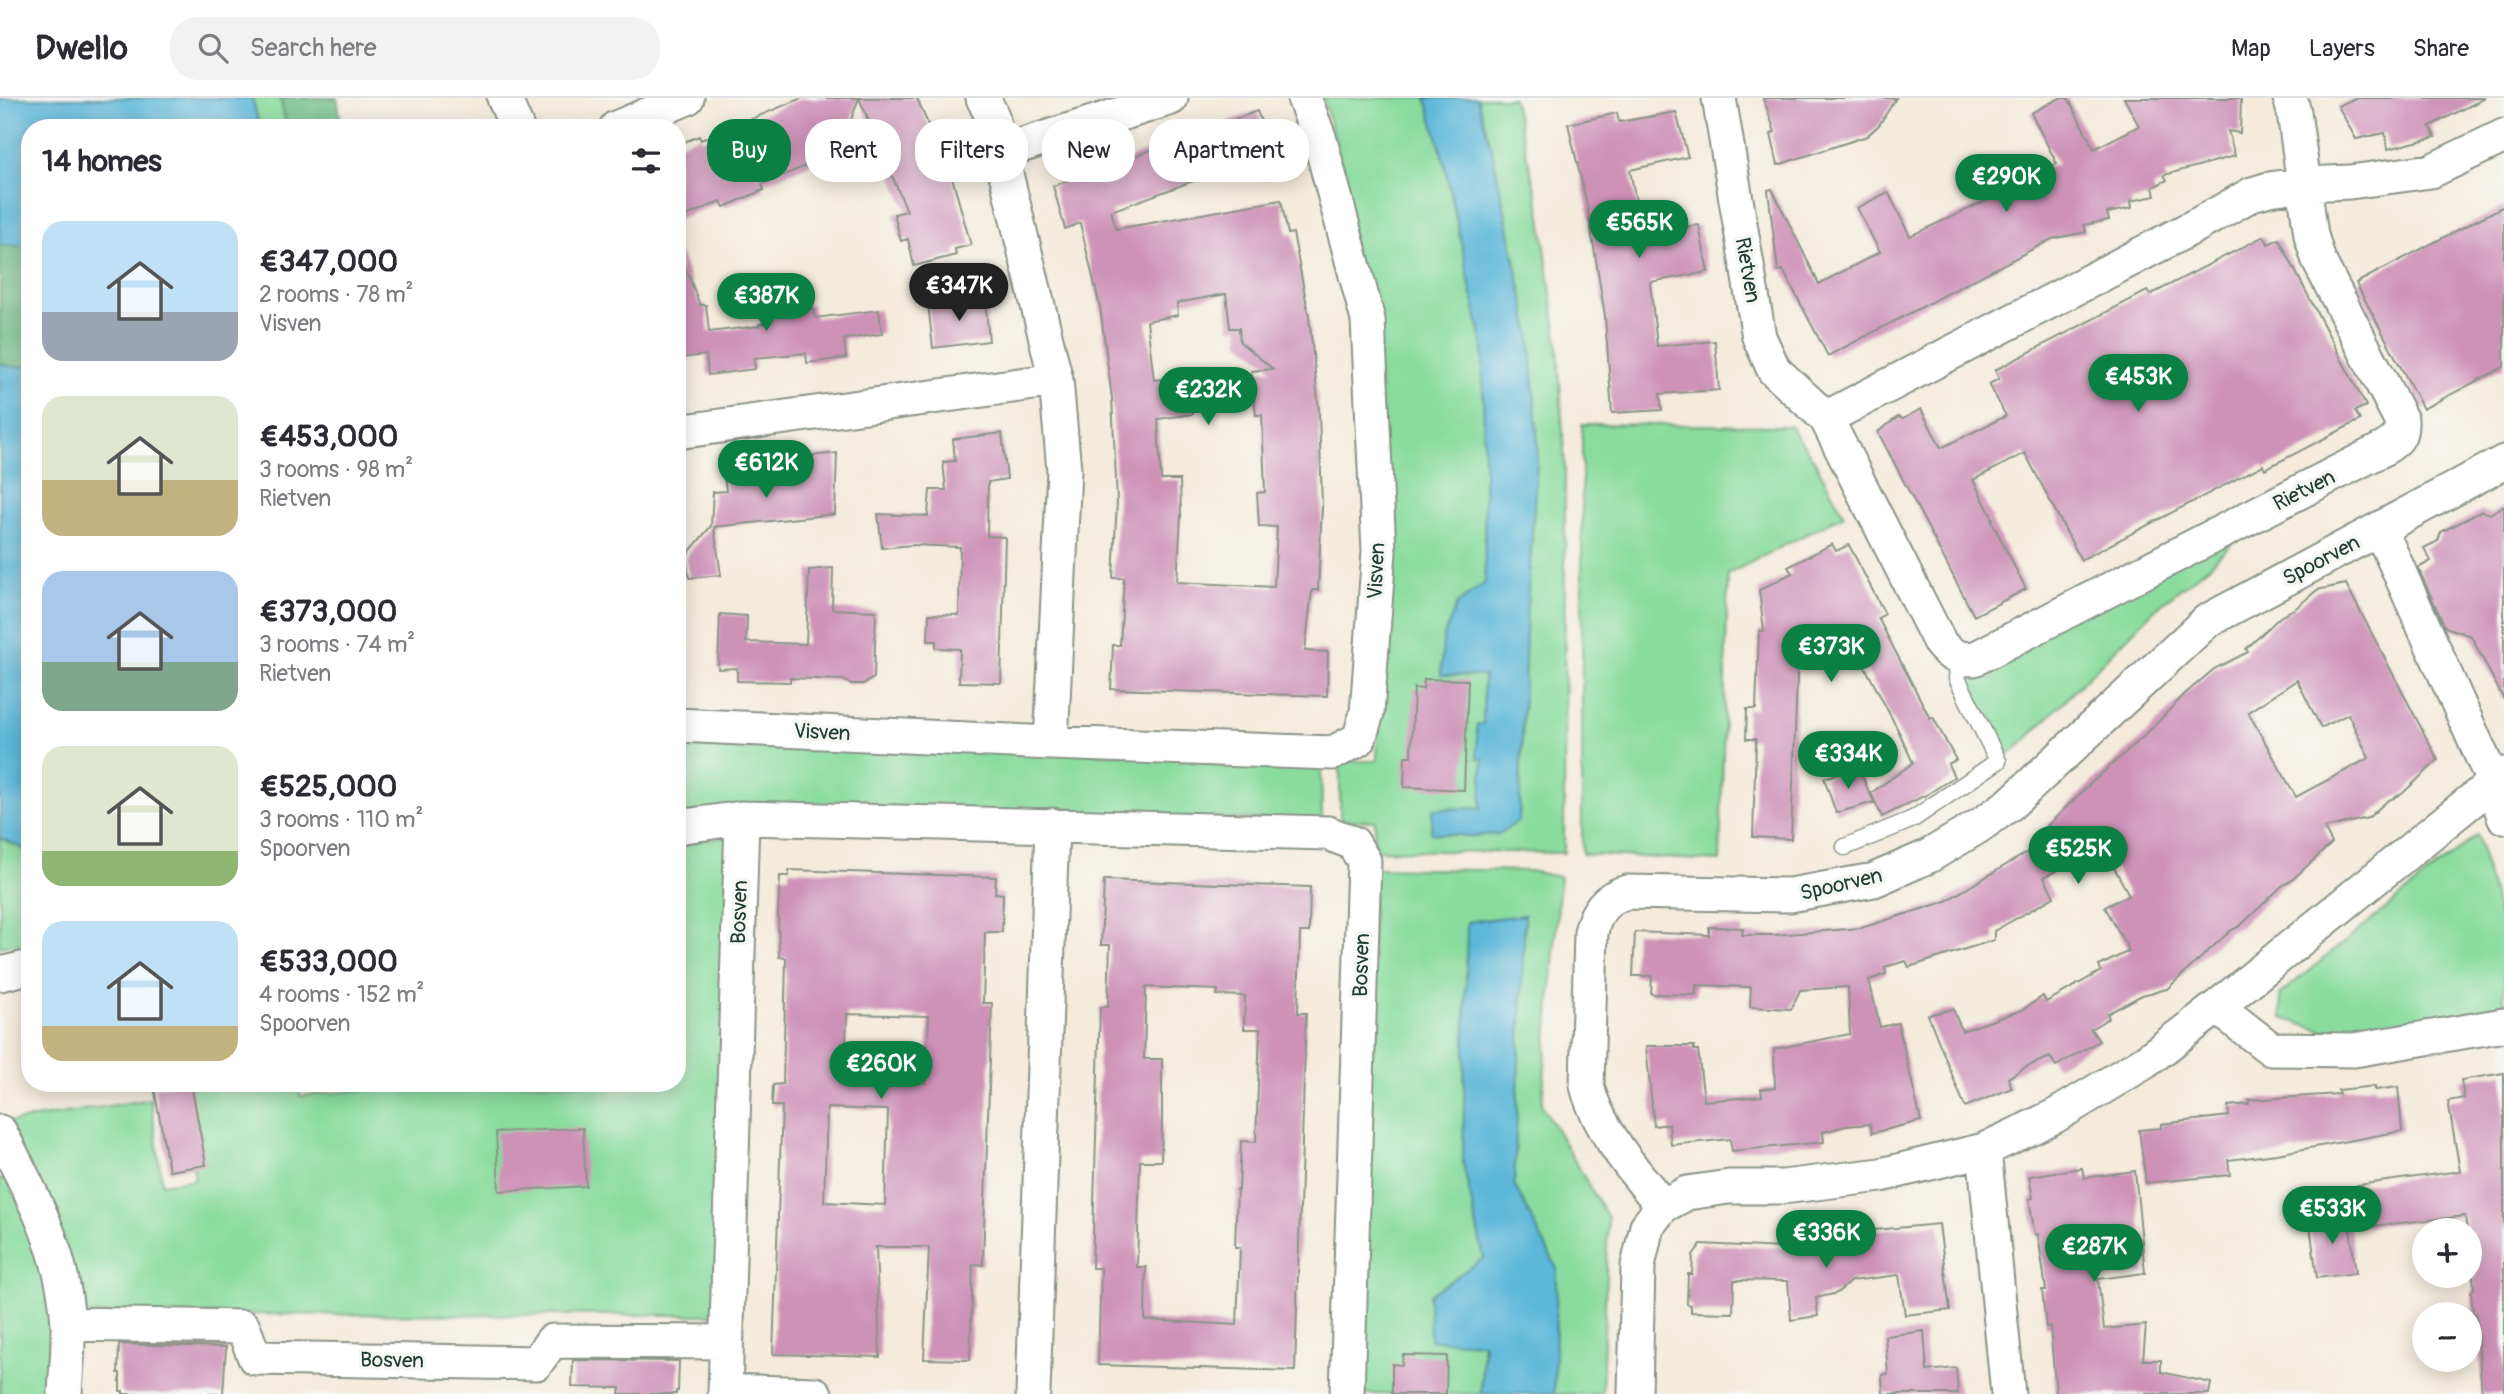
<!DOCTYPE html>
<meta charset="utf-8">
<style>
:root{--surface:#fff;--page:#f2f2f3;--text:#2b2b33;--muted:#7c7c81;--line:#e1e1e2;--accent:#0b8043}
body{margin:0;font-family:Pangolin,sans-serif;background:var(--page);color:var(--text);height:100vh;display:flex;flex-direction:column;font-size:26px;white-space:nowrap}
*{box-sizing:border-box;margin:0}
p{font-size:23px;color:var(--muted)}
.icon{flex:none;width:38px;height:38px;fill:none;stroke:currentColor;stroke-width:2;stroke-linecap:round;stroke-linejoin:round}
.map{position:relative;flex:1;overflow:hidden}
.panel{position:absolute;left:21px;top:21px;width:665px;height:973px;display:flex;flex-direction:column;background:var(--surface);border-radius:28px;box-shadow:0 4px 18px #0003}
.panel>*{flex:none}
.top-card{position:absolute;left:707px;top:21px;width:665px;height:63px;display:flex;gap:14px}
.buttons{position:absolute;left:2412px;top:1120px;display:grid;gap:14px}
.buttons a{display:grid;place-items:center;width:70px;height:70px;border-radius:50%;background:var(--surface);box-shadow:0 4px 18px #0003;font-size:35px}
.price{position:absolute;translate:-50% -60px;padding:0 16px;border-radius:24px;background:var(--accent);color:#fff;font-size:23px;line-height:46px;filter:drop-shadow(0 2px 4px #0008)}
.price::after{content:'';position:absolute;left:50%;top:42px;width:21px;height:16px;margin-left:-10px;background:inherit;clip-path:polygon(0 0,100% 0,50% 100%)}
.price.active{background:#222;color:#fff}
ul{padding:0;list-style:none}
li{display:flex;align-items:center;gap:21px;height:175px;padding:0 21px}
li span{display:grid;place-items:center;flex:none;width:196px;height:140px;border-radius:21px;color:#555}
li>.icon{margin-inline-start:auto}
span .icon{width:84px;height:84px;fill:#fffc;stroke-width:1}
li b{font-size:30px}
h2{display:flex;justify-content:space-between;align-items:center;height:84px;padding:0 21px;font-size:30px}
.chip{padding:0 24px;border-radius:28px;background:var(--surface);box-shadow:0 4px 18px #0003;font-size:24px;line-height:63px}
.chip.active{background:var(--accent);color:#fff}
header{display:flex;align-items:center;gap:42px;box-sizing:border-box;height:98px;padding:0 35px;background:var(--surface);border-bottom:2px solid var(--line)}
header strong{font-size:33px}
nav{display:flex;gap:38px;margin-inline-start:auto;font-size:24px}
.search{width:490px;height:63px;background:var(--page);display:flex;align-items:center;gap:18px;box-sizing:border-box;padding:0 24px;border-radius:28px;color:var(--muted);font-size:26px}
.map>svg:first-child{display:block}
.green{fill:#89dc9e;stroke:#548c69;stroke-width:2}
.forest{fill:#6ebc85;stroke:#467c5c;stroke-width:2}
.water{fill:#5cb7d9;stroke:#3e7a86;stroke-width:2}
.building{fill:#ce92b7;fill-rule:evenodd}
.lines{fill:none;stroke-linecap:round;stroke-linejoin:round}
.lane-casing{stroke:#8a9488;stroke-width:19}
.street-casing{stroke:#8a9488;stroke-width:37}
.lane{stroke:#fff;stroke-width:16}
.street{stroke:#fff;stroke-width:33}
.labels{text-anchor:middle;stroke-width:7;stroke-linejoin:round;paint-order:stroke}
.street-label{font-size:21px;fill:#1f3d34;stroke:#f6f6f2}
</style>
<header>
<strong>Dwello</strong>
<div class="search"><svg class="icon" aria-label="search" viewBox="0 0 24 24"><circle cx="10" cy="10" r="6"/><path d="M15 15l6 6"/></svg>Search here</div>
<nav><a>Map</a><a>Layers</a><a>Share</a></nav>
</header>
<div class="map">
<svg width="2504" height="1296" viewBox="0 0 2504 1296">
<rect width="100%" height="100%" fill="#f6f6f2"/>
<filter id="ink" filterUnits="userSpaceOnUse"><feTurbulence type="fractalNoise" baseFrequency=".0143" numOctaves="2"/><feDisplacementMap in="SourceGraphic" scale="14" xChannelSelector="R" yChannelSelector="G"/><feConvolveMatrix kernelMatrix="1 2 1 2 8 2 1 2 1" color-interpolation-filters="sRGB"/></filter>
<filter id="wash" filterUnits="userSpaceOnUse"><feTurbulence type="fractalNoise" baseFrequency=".00686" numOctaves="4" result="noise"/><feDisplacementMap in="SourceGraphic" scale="28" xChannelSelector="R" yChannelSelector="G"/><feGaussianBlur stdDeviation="1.57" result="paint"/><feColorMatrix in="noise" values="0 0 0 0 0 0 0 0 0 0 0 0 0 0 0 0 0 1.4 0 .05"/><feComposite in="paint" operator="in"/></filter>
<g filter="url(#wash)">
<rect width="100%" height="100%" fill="#f4ebdb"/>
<!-- green -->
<path class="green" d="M 252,0 L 280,0 L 287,30 L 260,30 Z
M 1323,0 L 1426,0 L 1444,63 L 1483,248 L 1485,485 L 1457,506 L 1441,577 L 1484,577 L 1483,626 L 1477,626 L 1477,660 L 1483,660 L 1481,710 L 1433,711 L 1431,735 L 1473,738 L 1519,723 L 1527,507 L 1538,350 L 1530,234 L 1492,52 L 1477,0 L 1513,0 L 1540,111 L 1558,249 L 1565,368 L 1564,755 L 1374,752 L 1375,723 L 1340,722 L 1340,663 L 1377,663 L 1382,439 L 1347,86 Z
M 1582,326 L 1790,328 L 1814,362 L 1844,417 L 1728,476 L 1720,763 L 1582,756 Z
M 2248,429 L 2210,467 L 2155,511 L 2021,647 L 2005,660 L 1963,571 Z
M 677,641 L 1321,662 L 1322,722 L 677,716 Z
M 2477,737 L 2504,839 L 2504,919 L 2336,937 L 2282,920 L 2280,896 Z
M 731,739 L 722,1217 L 79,1216 L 10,1024 L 151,1001 L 162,1086 L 195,1081 L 181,985 L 299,985 L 300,998 L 428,985 L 677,985 L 677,891 L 680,891 L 678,749 L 702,742 Z
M 0,740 L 30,754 L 30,843 L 0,849 Z
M 1374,770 L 1530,773 L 1560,779 L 1542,1007 L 1608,1120 L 1602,1296 L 1554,1296 L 1557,1171 L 1514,1086 L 1525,817 L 1467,824 L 1463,1065 L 1484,1161 L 1481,1296 L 1360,1296 Z
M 0,1081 L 7,1081 C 21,1112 44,1154 50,1187 C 57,1223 54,1260 52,1296 L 0,1296 Z"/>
<!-- forest -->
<path class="forest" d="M 280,0 L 337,0 L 342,30 L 287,30 Z
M 0,147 L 30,148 L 30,268 L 14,269 L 0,266 Z"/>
<!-- water -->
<path class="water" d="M 0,0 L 252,0 L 260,30 L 30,30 L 30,148 L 0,147 Z
M 1426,0 L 1477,0 L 1492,52 L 1530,234 L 1538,350 L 1527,507 L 1519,723 L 1499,736 L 1473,738 L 1431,735 L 1433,711 L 1481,710 L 1483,660 L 1477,660 L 1477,626 L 1483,626 L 1484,578 L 1441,577 L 1443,540 L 1457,506 L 1485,485 L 1483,248 L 1444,63 Z
M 0,266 L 14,269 L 30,268 L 30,754 L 0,740 Z
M 1525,817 L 1514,1086 L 1557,1171 L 1554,1296 L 1481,1296 L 1484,1245 L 1430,1242 L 1429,1197 L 1484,1160 L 1463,1065 L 1467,824 Z"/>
<g id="blocks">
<!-- building -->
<path class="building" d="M 802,0 L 917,0 L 942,60 L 946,58 L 971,147 L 955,151 L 956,157 L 914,168 L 908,141 L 901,143 L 894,116 L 907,113 L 859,0 L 833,71 L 813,65 L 762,86 L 764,92 L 724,109 L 721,103 L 677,122 L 677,47 L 699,38 L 701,42 Z
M 1763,0 L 1896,0 L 1879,27 L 1867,38 L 1778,67 L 1771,36 L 1775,34 Z
M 2060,0 L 2068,0 L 2094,51 L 2139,28 L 2124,0 L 2241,0 L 2240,35 L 2228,33 L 2235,58 L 2164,77 L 2167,82 L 2153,89 L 2155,98 L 2131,103 L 2132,110 L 2107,115 L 2109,122 L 2084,127 L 2086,134 L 2052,141 L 1828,258 L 1783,172 L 1778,173 L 1768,92 L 1772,91 L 1819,186 L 1880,154 L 1857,110 L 1888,94 L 1910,138 L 1986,103 L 2023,78 L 2057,66 L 2031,15 Z
M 2355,0 L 2485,0 L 2430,28 L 2435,39 L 2388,51 L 2385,35 L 2356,41 L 2338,8 Z
M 1257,13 L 1273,54 L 1111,113 L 1116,131 L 1281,102 L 1288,136 L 1293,135 L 1309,218 L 1319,313 L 1322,408 L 1318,492 L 1312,492 L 1305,553 L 1328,554 L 1327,598 L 1111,591 L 1113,547 L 1120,547 L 1124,480 L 1113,480 L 1117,402 L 1112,300 L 1100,209 L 1080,125 L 1065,131 L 1053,88 ZM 1226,196 L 1230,230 L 1239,230 L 1240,244 L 1273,271 L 1251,273 L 1256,317 L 1262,317 L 1265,394 L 1257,395 L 1259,428 L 1277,429 L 1274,489 L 1177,484 L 1181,418 L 1180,382 L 1161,382 L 1158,321 L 1193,316 L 1187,279 L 1154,282 L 1147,223 L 1178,217 L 1177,205 Z
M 1676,14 L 1688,59 L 1630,72 L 1642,135 L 1699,127 L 1708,174 L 1650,184 L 1657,248 L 1715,243 L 1719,292 L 1660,296 L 1662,312 L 1612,315 L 1605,218 L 1587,107 L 1568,26 L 1617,15 L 1619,24 Z
M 2504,108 L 2504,269 L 2423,311 L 2356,185 Z
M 2264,138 L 2268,146 L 2279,141 L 2313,207 L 2366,308 L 2355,313 L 2360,322 L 2265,371 L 2263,367 L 2081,462 L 2025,355 L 1973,382 L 1993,421 L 1991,422 L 2026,491 L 1974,518 L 1878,334 L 1898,319 L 1903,321 L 1921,311 L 1941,350 L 2006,318 L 1989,286 L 1999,281 L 1995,272 L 2147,193 L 2150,197 Z
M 679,153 L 700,207 L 706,207 L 709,234 L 759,228 L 759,226 L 769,224 L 767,211 L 812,207 L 815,220 L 879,212 L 882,236 L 844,241 L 846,260 L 807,265 L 806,255 L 754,260 L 755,271 L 708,277 L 706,257 L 681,260 L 677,230 Z
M 985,200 L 989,243 L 933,250 L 928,206 Z
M 1002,335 L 1007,381 L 988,384 L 987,438 L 1005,439 L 1001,585 L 959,584 L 960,551 L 936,550 L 936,543 L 928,543 L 929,516 L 959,517 L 960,449 L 913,447 L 882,450 L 878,416 L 928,418 L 930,392 L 946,392 L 943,364 L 955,363 L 953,341 Z
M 837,355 L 835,416 L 714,429 L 721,477 L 689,480 L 686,458 L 711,428 L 713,394 L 726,393 L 723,368 Z
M 2504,408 L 2504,602 L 2471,538 L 2445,529 L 2418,470 L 2431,463 L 2424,450 L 2438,443 L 2441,434 L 2482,413 L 2490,416 Z
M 1832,446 L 1836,453 L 1849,447 L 1885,516 L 1878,520 L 1930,620 L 1933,619 L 1956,662 L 1948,666 L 1954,679 L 1928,696 L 1882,719 L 1871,695 L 1913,665 L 1900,636 L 1852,544 L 1798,552 L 1791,741 L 1753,739 L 1756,641 L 1746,641 L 1747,611 L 1756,611 L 1759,533 L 1764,533 L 1759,492 L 1792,475 L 1788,469 Z
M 833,470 L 832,511 L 876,513 L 874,580 L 863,586 L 850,586 L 843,582 L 790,580 L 790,584 L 737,583 L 737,570 L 718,571 L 720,516 L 747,518 L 746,544 L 806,546 L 809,472 Z
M 2346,486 L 2438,662 L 2402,696 L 2387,703 L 2368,720 L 2324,730 L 2332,745 L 2292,782 L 2282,788 L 2240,828 L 2230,833 L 2167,891 L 2142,897 L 2107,916 L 2109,920 L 2091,931 L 2099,943 L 2056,968 L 2050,959 L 2028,968 L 2008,980 L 2012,990 L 1965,1009 L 1928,917 L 1953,911 L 1962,933 L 2022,912 L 2043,898 L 2046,904 L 2101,873 L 2099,868 L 2129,853 L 2105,809 L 2129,797 L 2103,749 L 2044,779 L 2054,799 L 1994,833 L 1994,842 L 1909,869 L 1906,863 L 1885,869 L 1886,876 L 1869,882 L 1880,929 L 1898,925 L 1921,1023 L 1872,1035 L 1870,1026 L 1846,1028 L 1823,1034 L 1824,1044 L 1732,1053 L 1730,1041 L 1671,1047 L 1669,1026 L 1654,1028 L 1646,948 L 1694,948 L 1694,952 L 1698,952 L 1704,1003 L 1762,998 L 1761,991 L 1775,990 L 1774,951 L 1850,936 L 1848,889 L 1800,892 L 1791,911 L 1750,909 L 1751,889 L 1696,887 L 1696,897 L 1651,896 L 1652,878 L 1633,878 L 1635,834 L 1709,837 L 1709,829 L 1743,830 L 1742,837 L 1775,837 L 1861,830 L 1944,804 L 2041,746 L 2040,744 L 2052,737 L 2047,728 L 2091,685 L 2143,639 L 2186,595 L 2214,571 L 2248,554 L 2246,551 L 2280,519 L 2297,509 L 2317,492 ZM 2297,582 L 2321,630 L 2348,616 L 2369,660 L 2296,699 L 2248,614 Z
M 1424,581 L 1468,582 L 1464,692 L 1404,689 L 1405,658 L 1411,658 L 1414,590 L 1423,591 Z
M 1858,670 L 1874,704 L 1836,715 L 1824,680 Z
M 789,772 L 996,779 L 995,795 L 1003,796 L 1002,834 L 985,834 L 983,905 L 992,905 L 984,1132 L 983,1167 L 973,1166 L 970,1262 L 924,1261 L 929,1149 L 876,1149 L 880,1259 L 773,1256 L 782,1008 L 772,1008 L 773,987 L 783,986 L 786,860 L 779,859 L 778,816 L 780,778 L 789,778 ZM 847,916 L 929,918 L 926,985 L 845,986 ZM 827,1010 L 888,1012 L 885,1107 L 824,1104 Z
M 1104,782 L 1310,789 L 1309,834 L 1300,834 L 1298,915 L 1306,915 L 1295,1273 L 1098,1267 L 1101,1170 L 1092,1170 L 1100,909 L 1108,909 L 1109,876 L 1110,847 L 1101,847 ZM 1146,889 L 1218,892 L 1217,897 L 1245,898 L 1244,931 L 1260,931 L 1256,1044 L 1241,1043 L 1239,1092 L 1237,1092 L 1235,1149 L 1240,1149 L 1237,1227 L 1145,1222 L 1146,1169 L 1137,1169 L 1140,1063 L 1161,1063 L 1162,1021 L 1162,961 L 1144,961 Z
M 2504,975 L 2504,1296 L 2482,1296 L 2476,1215 L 2473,1215 L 2471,1194 L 2474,1190 L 2469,1132 L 2467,1132 L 2465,1118 L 2363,1129 L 2357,1087 L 2460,1073 L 2448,1003 L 2464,1000 L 2461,982 Z
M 175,985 L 191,985 L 206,1067 L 169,1073 L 154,989 Z
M 2375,988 L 2375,992 L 2398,989 L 2402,1033 L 2277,1056 L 2228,1062 L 2230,1077 L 2146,1085 L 2139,1032 L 2161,1030 L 2161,1026 L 2229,1018 L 2228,1008 L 2249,1006 L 2249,1002 L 2339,996 L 2338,992 Z
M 583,1030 L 586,1088 L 499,1093 L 496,1034 Z
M 2082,1070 L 2084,1080 L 2135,1073 L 2145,1175 L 2098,1181 L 2104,1231 L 2146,1227 L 2143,1262 L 2161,1262 L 2161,1274 L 2211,1285 L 2209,1296 L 2056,1296 L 2050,1228 L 2046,1229 L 2042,1192 L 2046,1192 L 2038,1136 L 2035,1137 L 2029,1101 L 2033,1100 L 2029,1078 Z
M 2348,1116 L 2356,1175 L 2317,1180 L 2309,1120 Z
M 1939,1126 L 1950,1212 L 1905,1217 L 1899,1177 L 1851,1183 L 1837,1195 L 1816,1200 L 1818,1218 L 1791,1222 L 1788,1183 L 1734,1182 L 1733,1215 L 1691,1214 L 1691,1207 L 1687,1206 L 1688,1176 L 1692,1176 L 1693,1157 L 1701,1146 L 1783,1150 L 1829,1144 L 1838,1138 L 1874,1132 Z
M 1924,1233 L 1927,1273 L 1956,1270 L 1958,1296 L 1883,1296 L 1882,1277 L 1888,1276 L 1885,1238 Z
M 119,1246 L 226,1249 L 223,1296 L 123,1296 L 123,1293 L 120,1293 L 120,1275 L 118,1275 Z
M 1403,1257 L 1447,1258 L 1446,1296 L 1392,1296 L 1392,1266 L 1402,1267 Z
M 573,1262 L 679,1263 L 678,1293 L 676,1293 L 676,1296 L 619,1296 L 620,1290 L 572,1289 Z"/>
</g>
</g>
<g filter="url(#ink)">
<use href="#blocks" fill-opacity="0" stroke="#8a9488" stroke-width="2"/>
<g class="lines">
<defs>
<path id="lane" d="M 1845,749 L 1913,721 L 1998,663 L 1957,580 L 1959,561"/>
<path id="street" d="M 504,0 L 517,30
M 983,0 L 992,18 L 1056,282 L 1064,372 L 1051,645
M 1719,0 L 1759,239 L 1774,272 L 1826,320 L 1940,545 C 1950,558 1958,561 1974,561 L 2383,351 C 2397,343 2402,338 2401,322 L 2319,163 L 2311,137 L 2294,14 L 2290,0
M 616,30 L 687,0
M 1001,54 L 1171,0
M 1826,320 L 2199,126 L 2252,96 L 2269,91 L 2305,86 L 2350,84 L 2431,73 L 2504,38
M 677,334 L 1056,282
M 2380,431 L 2493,683 L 2504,719
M 677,627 L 1051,645 L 1333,655 L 1359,641 L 1367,615 L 1379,453 L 1368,222 L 1319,39 L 1304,0
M 677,729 L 742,720 L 1328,735 L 1353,745 L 1364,763 L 1347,1296
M 0,876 L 30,869
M 2217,909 L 2271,951 L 2354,952 L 2504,927
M 0,1034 C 32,1096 64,1154 68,1226 C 69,1249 66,1273 65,1296
M 1984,1052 L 2008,1296
M 1663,1108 C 1635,1075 1598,1031 1587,988 L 1591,834 C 1596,813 1605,800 1627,794 L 1790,797 L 1874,782 L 1929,758 L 1979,728 L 2010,706 L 2207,523 L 2504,364
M 68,1226 L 243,1229 L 255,1260 L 536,1265 L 552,1243 L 726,1244
M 725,1293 L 815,1296
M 725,1296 L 742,720
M 1033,1296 L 1052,727
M 1635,1296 L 1638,1168 L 1647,1128 L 1663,1108 L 1687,1095 L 1729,1089 L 1783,1089 L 1881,1077 L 1984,1052 L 2055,1018 L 2145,964 L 2217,909 L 2504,676"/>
</defs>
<!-- lane casing -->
<use href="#lane" class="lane-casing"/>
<!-- street casing -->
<use href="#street" class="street-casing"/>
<!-- lane -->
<use href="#lane" class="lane"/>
<!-- street -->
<use href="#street" class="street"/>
</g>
</g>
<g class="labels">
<!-- street labels -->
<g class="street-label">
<text transform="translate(1748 172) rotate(80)" y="7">Rietven</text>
<text transform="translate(2304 392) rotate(-27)" y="7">Rietven</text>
<text transform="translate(2321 462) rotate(-28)" y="7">Spoorven</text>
<text transform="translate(1376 473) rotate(-87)" y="7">Visven</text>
<text transform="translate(822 634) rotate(3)" y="7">Visven</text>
<text transform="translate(1841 786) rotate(-13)" y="7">Spoorven</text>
<text transform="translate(739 814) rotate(-88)" y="7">Bosven</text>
<text transform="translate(1361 867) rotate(-88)" y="7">Bosven</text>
<text transform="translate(392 1262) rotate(1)" y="7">Bosven</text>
</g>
</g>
</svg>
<div class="buttons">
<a>+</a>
<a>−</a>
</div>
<b class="price" style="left:2006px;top:116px">€290K</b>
<b class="price" style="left:1639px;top:162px">€565K</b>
<b class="price active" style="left:959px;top:225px">€347K</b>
<b class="price" style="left:766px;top:235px">€387K</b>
<b class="price" style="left:2138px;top:316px">€453K</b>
<b class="price" style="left:1208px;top:329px">€232K</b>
<b class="price" style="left:766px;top:402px">€612K</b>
<b class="price" style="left:1831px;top:586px">€373K</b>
<b class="price" style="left:1848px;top:693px">€334K</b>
<b class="price" style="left:2078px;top:788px">€525K</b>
<b class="price" style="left:881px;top:1003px">€260K</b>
<b class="price" style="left:2332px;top:1148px">€533K</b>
<b class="price" style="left:1826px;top:1172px">€336K</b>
<b class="price" style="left:2094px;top:1186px">€287K</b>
<div class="top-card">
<a class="chip active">Buy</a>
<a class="chip">Rent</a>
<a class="chip">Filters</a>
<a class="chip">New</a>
<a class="chip">Apartment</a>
</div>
<section class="panel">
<h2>14 homes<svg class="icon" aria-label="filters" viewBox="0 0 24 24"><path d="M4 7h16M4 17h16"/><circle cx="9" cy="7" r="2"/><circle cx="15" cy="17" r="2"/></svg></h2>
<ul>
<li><span style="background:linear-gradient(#bfe0f5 65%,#9aa5b1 0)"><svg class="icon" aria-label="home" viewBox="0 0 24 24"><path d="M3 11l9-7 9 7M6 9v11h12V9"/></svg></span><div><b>€347,000</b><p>2 rooms · 78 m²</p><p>Visven</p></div></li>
<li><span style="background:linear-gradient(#dfe7d0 60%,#c2b280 0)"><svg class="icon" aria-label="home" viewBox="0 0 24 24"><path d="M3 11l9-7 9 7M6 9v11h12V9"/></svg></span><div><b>€453,000</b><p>3 rooms · 98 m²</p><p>Rietven</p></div></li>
<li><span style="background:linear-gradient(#a9c7e8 65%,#7fa58c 0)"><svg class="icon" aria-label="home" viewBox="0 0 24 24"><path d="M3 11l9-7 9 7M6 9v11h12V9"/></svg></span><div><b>€373,000</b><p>3 rooms · 74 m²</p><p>Rietven</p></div></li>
<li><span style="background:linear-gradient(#dfe7d0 75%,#8fb573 0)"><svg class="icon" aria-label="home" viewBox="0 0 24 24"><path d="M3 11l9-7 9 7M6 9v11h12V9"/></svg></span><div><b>€525,000</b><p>3 rooms · 110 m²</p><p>Spoorven</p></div></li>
<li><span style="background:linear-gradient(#bfe0f5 75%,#c2b280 0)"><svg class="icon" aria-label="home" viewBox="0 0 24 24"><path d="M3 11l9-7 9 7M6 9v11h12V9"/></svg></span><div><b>€533,000</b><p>4 rooms · 152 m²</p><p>Spoorven</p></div></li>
</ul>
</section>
</div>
